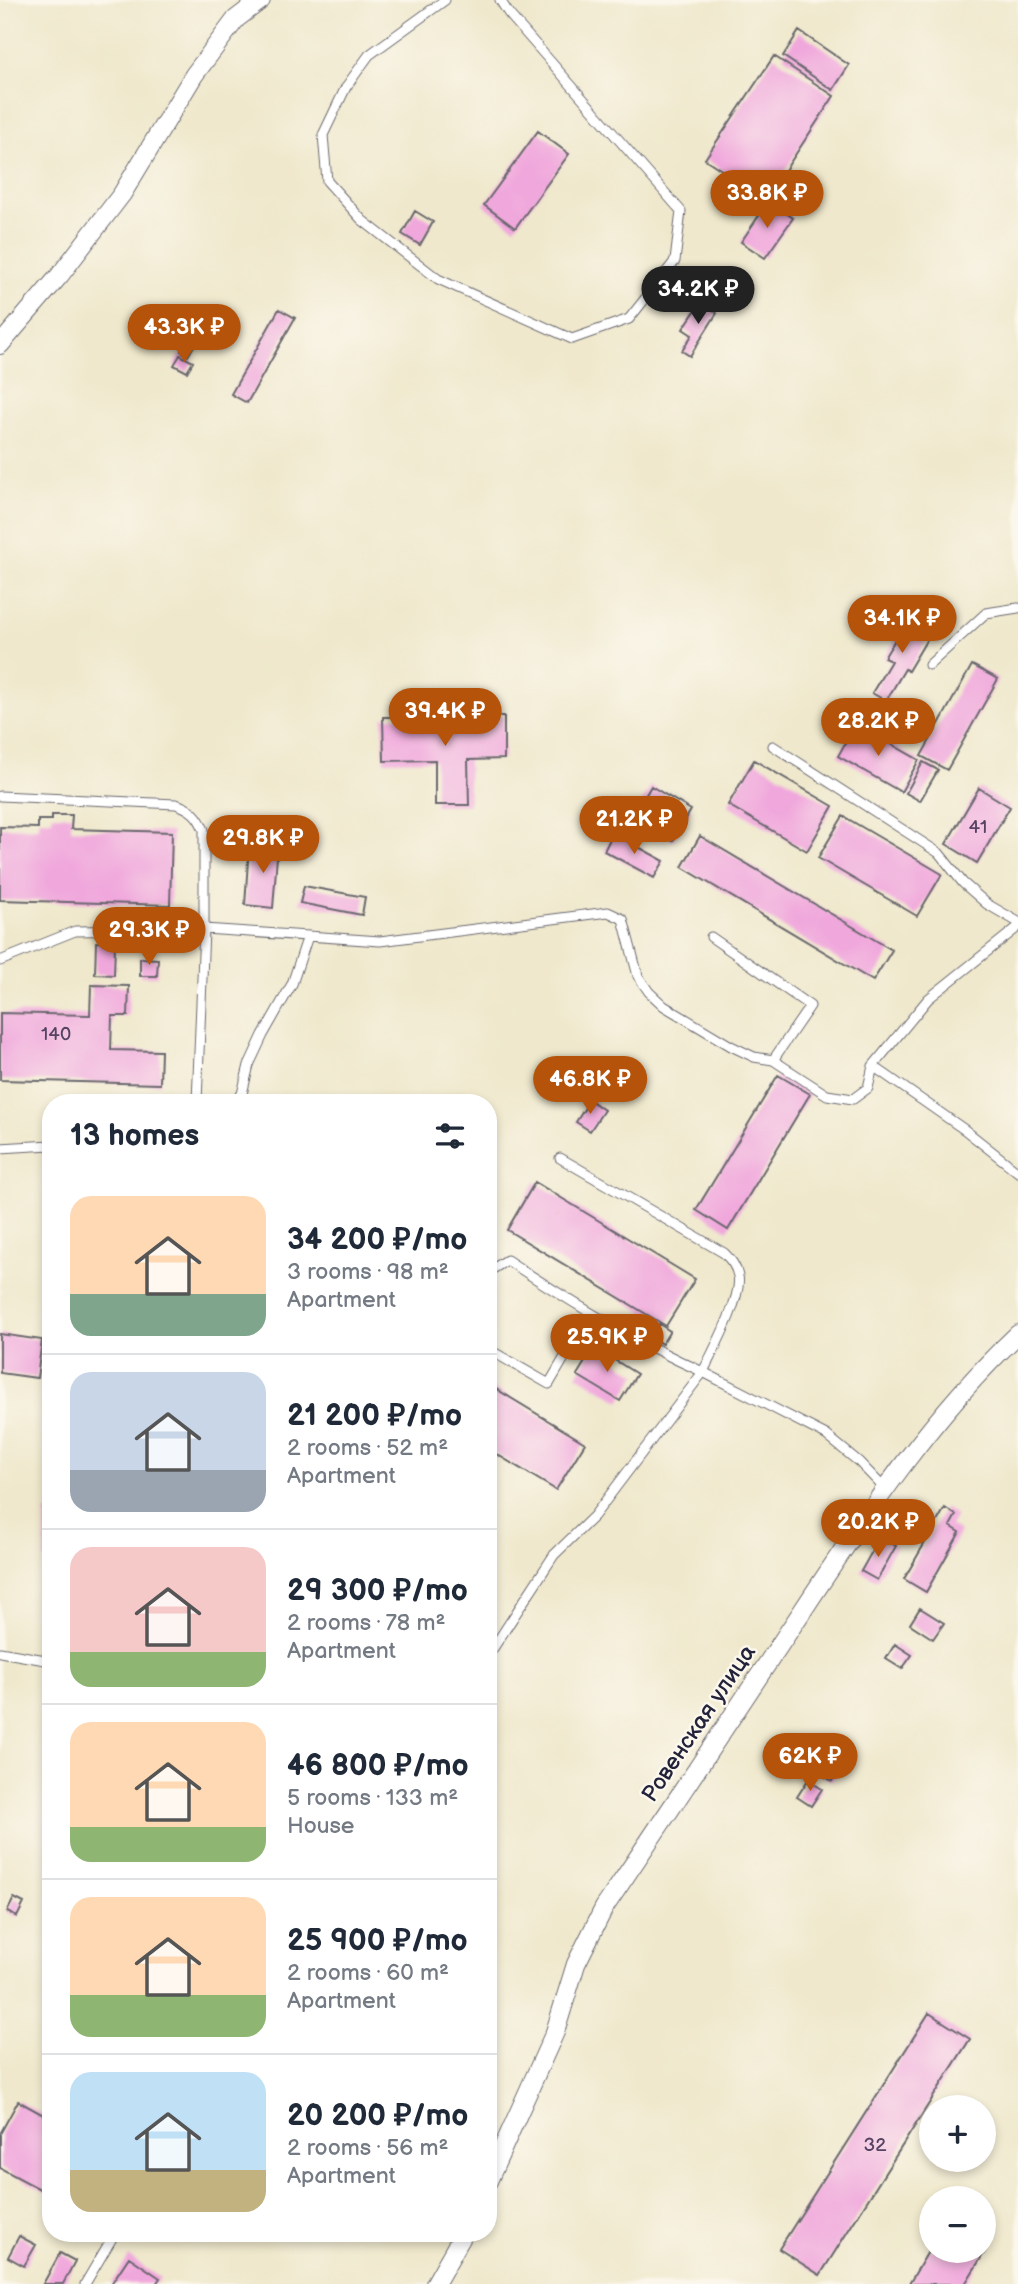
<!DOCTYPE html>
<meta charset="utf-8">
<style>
:root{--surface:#fff;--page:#f6f6f7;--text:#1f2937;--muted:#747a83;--line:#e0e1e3;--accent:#b45309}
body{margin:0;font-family:"Balsamiq Sans",sans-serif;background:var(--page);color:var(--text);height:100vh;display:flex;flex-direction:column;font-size:26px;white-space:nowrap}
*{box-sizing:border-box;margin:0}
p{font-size:23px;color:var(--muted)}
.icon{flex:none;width:38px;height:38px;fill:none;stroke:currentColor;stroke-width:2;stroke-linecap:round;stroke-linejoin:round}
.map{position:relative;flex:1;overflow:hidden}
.sheet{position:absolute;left:42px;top:1094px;width:455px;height:1148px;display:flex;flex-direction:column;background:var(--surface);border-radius:28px;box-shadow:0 4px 10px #0003}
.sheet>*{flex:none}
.buttons{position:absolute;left:919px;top:2095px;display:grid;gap:14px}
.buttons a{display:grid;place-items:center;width:77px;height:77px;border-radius:50%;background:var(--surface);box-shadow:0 4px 10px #0003;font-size:35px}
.price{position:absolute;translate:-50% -60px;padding:0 16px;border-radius:24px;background:var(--accent);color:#fff;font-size:23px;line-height:46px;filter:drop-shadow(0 2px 4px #0008)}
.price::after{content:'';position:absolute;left:50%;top:42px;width:21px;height:16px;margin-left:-10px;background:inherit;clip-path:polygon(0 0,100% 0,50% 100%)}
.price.current{background:#222;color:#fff}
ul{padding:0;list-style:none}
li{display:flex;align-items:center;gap:21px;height:175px;padding:0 28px}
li+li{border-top:2px solid var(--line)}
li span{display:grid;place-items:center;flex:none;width:196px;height:140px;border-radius:21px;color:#555}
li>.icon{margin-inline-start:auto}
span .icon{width:84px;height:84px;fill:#fffc;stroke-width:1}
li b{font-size:30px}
h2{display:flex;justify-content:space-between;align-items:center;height:84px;padding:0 28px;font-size:30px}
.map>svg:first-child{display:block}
.building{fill:#f0a7dc}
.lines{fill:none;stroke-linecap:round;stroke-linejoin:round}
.lane-casing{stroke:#6a676e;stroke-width:11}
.street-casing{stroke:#6a676e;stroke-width:20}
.lane{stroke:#fff;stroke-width:9}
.street{stroke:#fff;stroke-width:18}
.labels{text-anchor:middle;stroke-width:5;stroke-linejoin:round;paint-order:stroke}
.number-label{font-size:19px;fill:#564363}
.street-label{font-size:23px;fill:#22223b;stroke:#fbf7ec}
</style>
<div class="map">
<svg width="1018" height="2284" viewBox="0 0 1018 2284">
<rect width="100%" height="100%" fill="#fbf7ec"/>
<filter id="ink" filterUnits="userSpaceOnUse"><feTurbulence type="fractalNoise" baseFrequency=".0143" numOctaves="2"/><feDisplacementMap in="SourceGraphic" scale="14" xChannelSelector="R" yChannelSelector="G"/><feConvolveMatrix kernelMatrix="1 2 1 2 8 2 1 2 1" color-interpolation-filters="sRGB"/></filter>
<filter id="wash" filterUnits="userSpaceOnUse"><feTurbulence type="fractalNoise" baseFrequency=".00686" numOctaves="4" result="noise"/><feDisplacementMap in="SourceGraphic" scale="28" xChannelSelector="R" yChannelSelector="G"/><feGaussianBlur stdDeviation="1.57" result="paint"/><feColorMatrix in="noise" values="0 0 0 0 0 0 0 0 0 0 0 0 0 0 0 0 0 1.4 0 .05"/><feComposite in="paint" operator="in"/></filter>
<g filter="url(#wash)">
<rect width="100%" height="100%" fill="#efe8cc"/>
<g id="blocks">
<!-- building -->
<path class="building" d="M 799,31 L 849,65 L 833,90 L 783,56 Z
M 774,56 L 834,96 L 766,199 L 705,159 Z
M 538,131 L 569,154 L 515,228 L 484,205 Z
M 769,201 L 793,218 L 765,258 L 741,242 Z
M 415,211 L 433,222 L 420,245 L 402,234 Z
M 701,302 L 717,313 L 690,356 L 682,351 L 692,335 L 683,329 Z
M 279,309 L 295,318 L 247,403 L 231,394 Z
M 189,338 L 196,342 L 188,356 L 181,351 Z
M 180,355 L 193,362 L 187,372 L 174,365 Z
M 910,615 L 933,629 L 908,671 L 905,669 L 886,701 L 872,693 L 891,661 L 884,658 Z
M 972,665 L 998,679 L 947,770 L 921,756 Z
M 504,716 L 504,759 L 468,760 L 469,805 L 435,805 L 435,760 L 384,761 L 383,717 Z
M 856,724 L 919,760 L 901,792 L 838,756 Z
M 754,760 L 833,806 L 807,851 L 728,805 Z
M 923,762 L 938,770 L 920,801 L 906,793 Z
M 651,786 L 691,810 L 673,841 L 633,817 Z
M 979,788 L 1010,807 L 977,863 L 946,844 Z
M 52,815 L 72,815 L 71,829 L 172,832 L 170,905 L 0,900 L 0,827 L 38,828 L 38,820 L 52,820 Z
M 843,816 L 942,874 L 917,916 L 818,858 Z
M 613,833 L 664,861 L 654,878 L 604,851 Z
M 700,836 L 892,950 L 873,981 L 682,867 Z
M 249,846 L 295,849 L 295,857 L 277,856 L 273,908 L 245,905 Z
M 304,886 L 365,897 L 362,915 L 300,903 Z
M 96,942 L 115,943 L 114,975 L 95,974 Z
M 140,958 L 158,959 L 157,976 L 140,976 Z
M 91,985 L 129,986 L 128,1016 L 112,1016 L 111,1050 L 161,1051 L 160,1084 L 0,1080 L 0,1013 L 90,1015 Z
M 778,1075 L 810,1094 L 728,1230 L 696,1210 Z
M 590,1100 L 604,1110 L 590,1131 L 576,1122 Z
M 535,1182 L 695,1279 L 666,1326 L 507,1230 Z
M 659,1324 L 670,1331 L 662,1344 L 651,1337 Z
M 0,1334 L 42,1340 L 37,1378 L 0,1373 Z
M 594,1347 L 637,1374 L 620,1401 L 577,1375 Z
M 488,1384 L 585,1443 L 556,1490 L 488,1449 Z
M 945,1508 L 956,1515 L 950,1526 L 960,1532 L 926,1592 L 904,1579 Z
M 46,1511 L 51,1511 L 51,1560 L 44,1560 Z
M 880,1537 L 896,1546 L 877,1580 L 861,1571 Z
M 920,1608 L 944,1623 L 933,1639 L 910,1624 Z
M 895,1644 L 912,1655 L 902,1669 L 886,1659 Z
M 831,1743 L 849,1754 L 832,1781 L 813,1770 Z
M 808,1780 L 822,1789 L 811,1806 L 797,1797 Z
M 14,1898 L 24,1903 L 17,1917 L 7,1912 Z
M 929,2013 L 970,2039 L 820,2275 L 779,2249 Z
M 18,2101 L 51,2119 L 51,2195 L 0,2168 L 0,2134 Z
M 19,2236 L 36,2245 L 24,2266 L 8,2257 Z
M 984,2242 L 989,2245 L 965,2284 L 909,2284 L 929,2250 L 984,2250 Z
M 60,2253 L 75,2261 L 63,2284 L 43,2284 Z
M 129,2257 L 160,2278 L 156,2284 L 111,2284 Z"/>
</g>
</g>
<g filter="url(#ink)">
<use href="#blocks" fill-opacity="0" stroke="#6a676e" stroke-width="2"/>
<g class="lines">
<defs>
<path id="lane" d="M 445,0 L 369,55 L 346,87 L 323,135 L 327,181 L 362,220 L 438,279 L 572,339 L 629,319 L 675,261 L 681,211 L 509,14 L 500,0
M 929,665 L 986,613 L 1018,608
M 773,746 L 939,853 L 963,883 L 987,904 L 1018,922
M 0,796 L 176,804 C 191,809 198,815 204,830 L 204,929 L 197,1102
M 711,937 L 810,1006 L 773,1060
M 0,961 L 75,931 L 204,929 L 380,941 L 608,912 L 623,919 L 638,976 L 649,992 L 664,1006 L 731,1046 L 754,1057 L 773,1060 L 827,1095 L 853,1099 L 868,1088 L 873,1066 L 928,999 L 1018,927
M 873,1066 L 965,1130 L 1018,1172
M 234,1102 L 242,1094 L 249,1065 L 263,1035 L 292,984 L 308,936
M 0,1148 L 51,1145
M 488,1272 L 507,1260 C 571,1302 634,1341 703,1372 C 713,1351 743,1296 738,1276 C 736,1266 731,1260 724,1253 L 560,1158
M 488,1349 L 549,1384 L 590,1314
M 0,1652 L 51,1661
M 488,1656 L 554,1555 L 594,1516 L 703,1372 L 826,1435 L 859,1462 L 884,1488
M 85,2284 L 115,2233"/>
<path id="street" d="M 0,345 L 60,275 L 122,194 L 194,75 L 236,19 L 261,0
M 488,2181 L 555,2032 L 576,1964 L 604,1908 C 668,1813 732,1717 795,1622 C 864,1518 927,1420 1018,1334
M 435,2284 L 464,2233"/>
</defs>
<!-- lane casing -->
<use href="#lane" class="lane-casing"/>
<!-- street casing -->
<use href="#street" class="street-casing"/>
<!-- lane -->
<use href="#lane" class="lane"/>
<!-- street -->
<use href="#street" class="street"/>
</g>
</g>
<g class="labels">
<!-- number labels -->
<g class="number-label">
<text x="978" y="833">41</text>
<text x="56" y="1040">140</text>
<text x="875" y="2151">32</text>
</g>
<!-- street labels -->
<g class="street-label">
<text transform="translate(698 1723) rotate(-56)" y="8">Ровенская улица</text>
</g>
</g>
</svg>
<div class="buttons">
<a>+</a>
<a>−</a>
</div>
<b class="price" style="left:767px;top:230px">33.8K ₽</b>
<b class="price current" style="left:698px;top:326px">34.2K ₽</b>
<b class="price" style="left:184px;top:364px">43.3K ₽</b>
<b class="price" style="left:902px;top:655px">34.1K ₽</b>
<b class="price" style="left:445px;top:748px">39.4K ₽</b>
<b class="price" style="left:878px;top:758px">28.2K ₽</b>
<b class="price" style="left:634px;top:856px">21.2K ₽</b>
<b class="price" style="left:263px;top:875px">29.8K ₽</b>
<b class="price" style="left:149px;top:967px">29.3K ₽</b>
<b class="price" style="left:590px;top:1116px">46.8K ₽</b>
<b class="price" style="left:607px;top:1374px">25.9K ₽</b>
<b class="price" style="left:878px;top:1559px">20.2K ₽</b>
<b class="price" style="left:810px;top:1793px">62K ₽</b>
<section class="sheet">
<h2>13 homes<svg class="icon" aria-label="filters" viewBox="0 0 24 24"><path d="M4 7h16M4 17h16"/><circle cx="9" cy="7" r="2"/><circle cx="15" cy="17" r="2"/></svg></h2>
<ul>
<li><span style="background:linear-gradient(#ffd9b3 70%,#7fa58c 0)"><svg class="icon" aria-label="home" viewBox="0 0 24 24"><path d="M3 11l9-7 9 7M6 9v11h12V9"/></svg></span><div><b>34 200 ₽/mo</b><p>3 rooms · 98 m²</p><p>Apartment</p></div></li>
<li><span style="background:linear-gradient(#c9d6e8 70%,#9aa5b1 0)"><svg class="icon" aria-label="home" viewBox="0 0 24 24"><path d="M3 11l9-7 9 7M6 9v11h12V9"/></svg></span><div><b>21 200 ₽/mo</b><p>2 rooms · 52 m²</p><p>Apartment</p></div></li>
<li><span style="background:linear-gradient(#f6c9c9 75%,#8fb573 0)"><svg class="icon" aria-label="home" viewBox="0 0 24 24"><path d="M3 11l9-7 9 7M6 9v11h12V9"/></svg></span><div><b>29 300 ₽/mo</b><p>2 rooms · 78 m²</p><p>Apartment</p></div></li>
<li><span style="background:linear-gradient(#ffd9b3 75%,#8fb573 0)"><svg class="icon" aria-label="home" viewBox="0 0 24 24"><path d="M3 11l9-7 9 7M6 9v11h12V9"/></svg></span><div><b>46 800 ₽/mo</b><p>5 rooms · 133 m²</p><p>House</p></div></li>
<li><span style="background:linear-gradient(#ffd9b3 70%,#8fb573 0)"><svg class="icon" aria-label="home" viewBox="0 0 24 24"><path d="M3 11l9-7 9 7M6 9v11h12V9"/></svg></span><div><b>25 900 ₽/mo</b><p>2 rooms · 60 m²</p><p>Apartment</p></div></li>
<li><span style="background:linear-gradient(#bfe0f5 70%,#c2b280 0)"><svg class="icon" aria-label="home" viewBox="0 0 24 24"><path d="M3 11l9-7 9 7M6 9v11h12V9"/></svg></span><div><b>20 200 ₽/mo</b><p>2 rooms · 56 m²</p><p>Apartment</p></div></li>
</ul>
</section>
</div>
